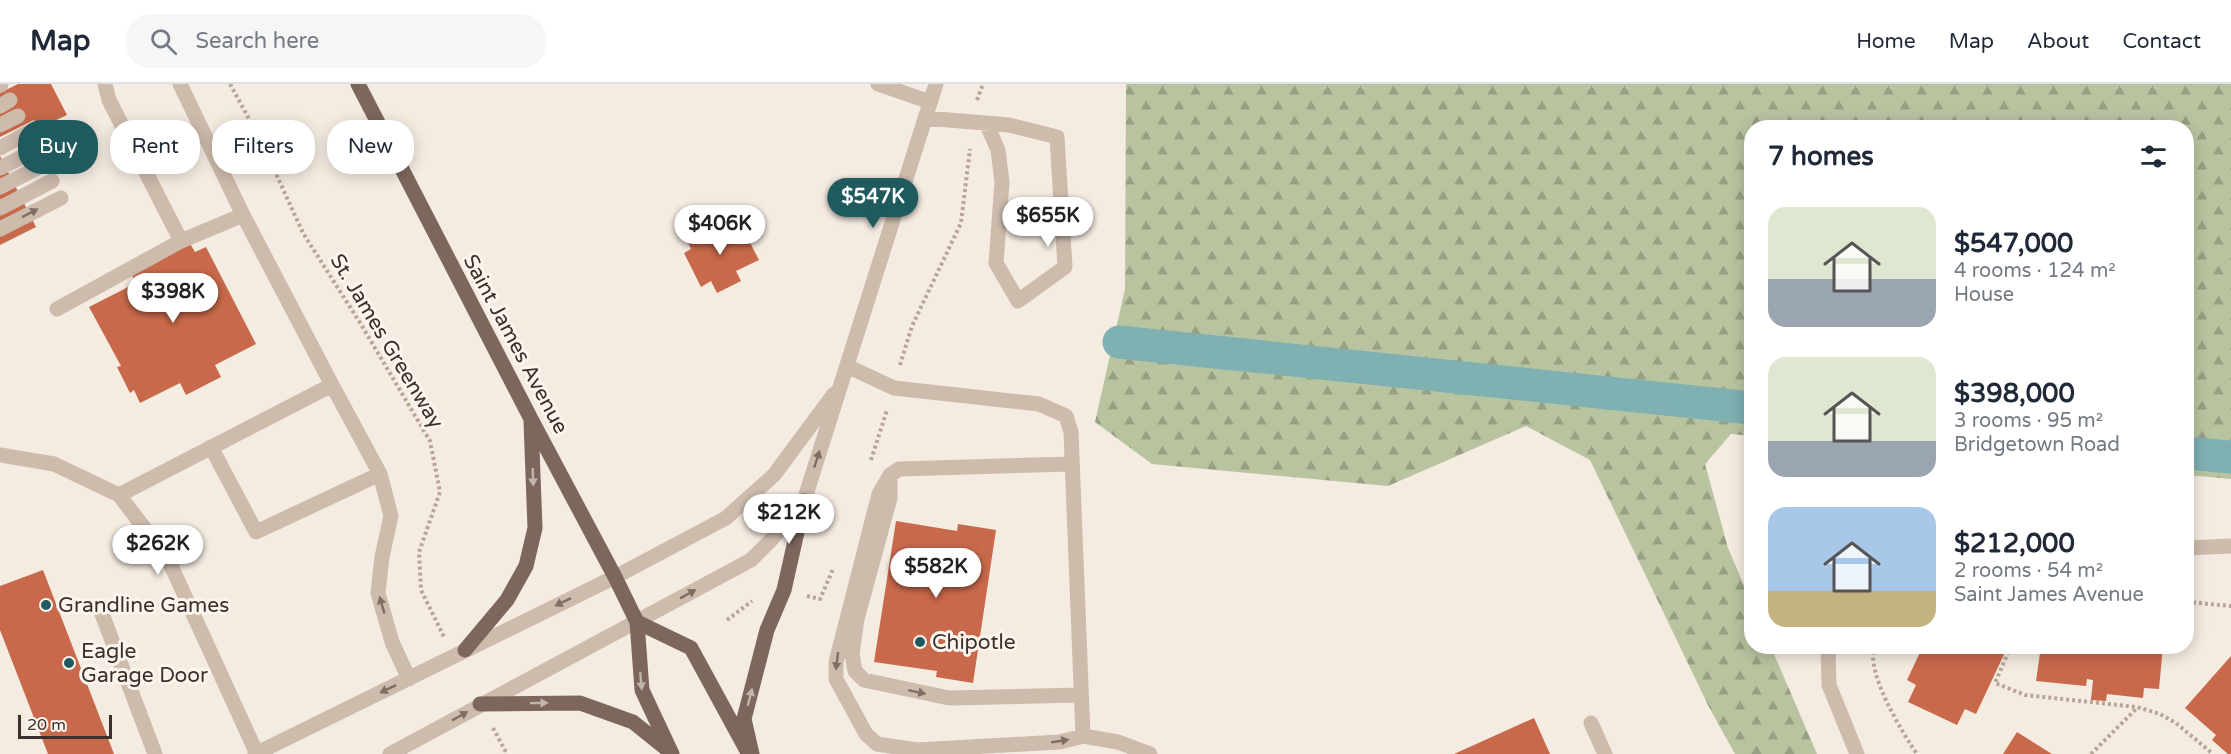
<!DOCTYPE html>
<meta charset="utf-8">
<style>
:root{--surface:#fff;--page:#f6f6f7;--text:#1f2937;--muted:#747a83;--line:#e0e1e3;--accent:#1f5a5e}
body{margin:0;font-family:"Varela Round",sans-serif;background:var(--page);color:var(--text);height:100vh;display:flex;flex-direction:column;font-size:22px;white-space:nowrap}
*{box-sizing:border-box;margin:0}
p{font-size:20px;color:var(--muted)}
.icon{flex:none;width:33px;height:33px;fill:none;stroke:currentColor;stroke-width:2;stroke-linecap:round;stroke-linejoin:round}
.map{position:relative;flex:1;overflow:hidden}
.details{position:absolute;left:1744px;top:36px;width:450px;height:534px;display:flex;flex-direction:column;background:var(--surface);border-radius:24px;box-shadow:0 3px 15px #0003}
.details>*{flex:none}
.guide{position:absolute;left:18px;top:36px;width:570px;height:54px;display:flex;gap:12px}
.scale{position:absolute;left:18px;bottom:15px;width:94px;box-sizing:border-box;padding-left:6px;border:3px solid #3b302b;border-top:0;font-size:16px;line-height:21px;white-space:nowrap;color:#3b302b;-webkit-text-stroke:4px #fbf5ee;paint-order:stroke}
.price{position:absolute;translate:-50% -51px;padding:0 14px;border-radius:21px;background:#fff;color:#222;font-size:20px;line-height:39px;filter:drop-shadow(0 2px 3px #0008)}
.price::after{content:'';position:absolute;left:50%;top:36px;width:18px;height:14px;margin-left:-9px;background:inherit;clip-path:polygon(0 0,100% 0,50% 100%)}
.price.selected{background:var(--accent);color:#fff}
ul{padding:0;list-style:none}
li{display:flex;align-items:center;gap:18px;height:150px;padding:0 24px}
li span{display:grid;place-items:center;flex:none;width:168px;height:120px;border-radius:18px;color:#555}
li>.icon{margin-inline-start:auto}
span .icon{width:72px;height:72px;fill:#fffc;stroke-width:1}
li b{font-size:26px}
h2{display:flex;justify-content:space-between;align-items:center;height:72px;padding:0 24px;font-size:26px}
.pill{padding:0 21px;border-radius:24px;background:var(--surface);box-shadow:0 3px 15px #0003;font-size:21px;line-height:54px}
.pill.selected{background:var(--accent);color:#fff}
header{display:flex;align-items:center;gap:36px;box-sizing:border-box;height:84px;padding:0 30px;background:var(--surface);border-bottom:2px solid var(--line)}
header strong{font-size:28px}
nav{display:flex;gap:33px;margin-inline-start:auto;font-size:21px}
.search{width:420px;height:54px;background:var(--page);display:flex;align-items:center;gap:15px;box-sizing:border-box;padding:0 21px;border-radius:24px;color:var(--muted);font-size:22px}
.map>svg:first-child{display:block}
.forest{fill:url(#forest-firs)}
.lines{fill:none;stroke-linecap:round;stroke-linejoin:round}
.canal{stroke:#7fb0b2;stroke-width:33}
.building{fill:#c8694b}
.path{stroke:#b9a596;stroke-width:4;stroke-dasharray:3 3;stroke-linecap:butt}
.minor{stroke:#cdbbac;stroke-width:15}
.major{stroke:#7d675c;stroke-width:15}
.oneway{fill:#7d6f65}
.oneway2{fill:#c2b5ac}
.poi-dot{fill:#1f5a5e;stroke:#fbf5ee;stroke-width:2}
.labels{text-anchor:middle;stroke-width:6;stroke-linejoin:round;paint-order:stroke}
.street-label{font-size:21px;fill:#3b302b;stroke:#fbf5ee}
.poi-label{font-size:21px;fill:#3b302b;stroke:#fbf5ee;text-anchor:start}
</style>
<header>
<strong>Map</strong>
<div class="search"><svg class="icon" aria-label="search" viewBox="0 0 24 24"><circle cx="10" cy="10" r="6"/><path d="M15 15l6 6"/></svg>Search here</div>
<nav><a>Home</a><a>Map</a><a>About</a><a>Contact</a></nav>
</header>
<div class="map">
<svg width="2231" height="670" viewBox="0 0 2231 670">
<defs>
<pattern id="forest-firs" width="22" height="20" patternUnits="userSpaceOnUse" patternTransform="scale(1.5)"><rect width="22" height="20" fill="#b8c4a0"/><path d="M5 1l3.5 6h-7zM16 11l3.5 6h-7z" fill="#97a083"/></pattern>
</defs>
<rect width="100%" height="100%" fill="#f4ebe1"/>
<!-- forest -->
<path class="forest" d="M 1126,0 L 2231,0 L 2231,395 L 2187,391 L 2187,44 L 1752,44 L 1752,352 L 1731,350 L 1705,380 L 1728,464 L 1752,520 L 1752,562 L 1771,563 L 1817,670 L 1735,670 L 1709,623 L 1590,376 L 1526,342 L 1388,402 L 1152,380 L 1095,338 L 1125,205 Z"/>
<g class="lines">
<!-- canal -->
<path class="canal" d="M 1119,258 L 1752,324
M 2187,369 L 2231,373"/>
</g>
<!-- building -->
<path class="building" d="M 18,0 L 51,0 L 67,31 L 39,44 L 34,36 L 0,53 L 0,9 Z
M 0,72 L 36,143 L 0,161 Z
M 740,139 L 759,176 L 736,187 L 741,197 L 717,209 L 711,197 L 701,203 L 684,169 L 691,165 L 686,154 L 713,141 L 718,151 Z
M 188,156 L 195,168 L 206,163 L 256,260 L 215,281 L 221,293 L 186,311 L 180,299 L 140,319 L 134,306 L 130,309 L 117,283 L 121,282 L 89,223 L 136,199 L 130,187 Z
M 896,437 L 957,447 L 958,440 L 996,446 L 973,599 L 936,593 L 937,587 L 874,578 Z
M 43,486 L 114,670 L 48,670 L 0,546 L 0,502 Z
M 1923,562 L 2008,562 L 1976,630 L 1965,625 L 1957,641 L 1908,618 L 1916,601 L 1907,596 Z
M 2041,562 L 2163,562 L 2159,605 L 2144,604 L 2143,614 L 2107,610 L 2106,617 L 2091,616 L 2093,596 L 2087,595 L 2086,602 L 2036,597 Z
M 2231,572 L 2231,670 L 2228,670 L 2212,656 L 2216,651 L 2185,624 Z
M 1534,634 L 1550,670 L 1454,670 Z
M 2017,648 L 2052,670 L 2003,670 Z"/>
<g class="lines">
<!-- path -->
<path class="path" d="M 230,0 L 261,57 L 303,149 L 362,242 L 430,357 L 440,408 L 419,468 L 421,506 L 444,553
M 977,16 L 983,0
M 900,281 L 912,242 L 961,139 L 970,65
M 871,376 L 887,326
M 807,512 L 820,515 L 833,485
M 2187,518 L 2231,522
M 727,536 L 752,517
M 1875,562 C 1864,586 1903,650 1917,670
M 2011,562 L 1995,599 L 2025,611 L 2137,623 L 2160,630 L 2176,639 L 2213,670
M 493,644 L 507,670
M 2091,670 L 2137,624"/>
<!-- minor -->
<path class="minor" d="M 105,0 L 109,16 L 181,157 L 243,131
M 180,0 L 243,131 L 332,301
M 878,0 L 930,18
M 0,1 L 1,1
M 0,22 L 10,16
M 925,34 L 1009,41 L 1057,53 L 1065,183 L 1018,217 L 996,179 L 1002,98 L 998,66 L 986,39
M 0,41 L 18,32
M 0,64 L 27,49
M 0,84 L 36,66
M 0,103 L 43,81
M 0,124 L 52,97
M 0,145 L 61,114
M 57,225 L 181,157
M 847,282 L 894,304 L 1039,320 L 1066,332 L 1071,348 L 1083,652 L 1118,658 L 1150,670
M 0,371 L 54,380 L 119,411 L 168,475 L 257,670
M 1072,380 L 899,385 L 890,391 L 879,410 L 836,578 L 836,595 L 866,650 L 877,660 L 917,666 L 1060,658 L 1083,652
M 380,390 L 391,432 L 382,473 L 378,509 L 392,558 L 409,595
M 890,391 L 890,414 L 857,535 L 852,570 L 855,587 L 864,596 L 949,614 L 1081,611
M 119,411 L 332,301 L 380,390 L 256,448 L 211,363
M 2187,464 L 2231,462
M 102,530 L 155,670
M 1828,562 L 1829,601 L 1857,670
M 1591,639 L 1605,670
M 255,670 L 615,493 L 726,434 L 774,391 L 834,310
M 390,670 L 751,476 L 772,455 L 804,417 L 936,0"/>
<!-- major -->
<path class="major" d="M 358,0 L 531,335 L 615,493 L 637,538 L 642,606 L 672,670
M 637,538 L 691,564 L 746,665
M 465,566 L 507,516 L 526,482 L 535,444 L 531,338
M 480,620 L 580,619 L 633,638 L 668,666
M 752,670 L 744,635 L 767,546 L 784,506 L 804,417"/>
</g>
<!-- one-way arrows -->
<defs><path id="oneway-solid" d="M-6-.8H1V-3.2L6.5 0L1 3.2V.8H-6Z" transform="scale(1.5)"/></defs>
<g class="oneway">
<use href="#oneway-solid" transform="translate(30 129) rotate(-27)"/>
<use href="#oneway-solid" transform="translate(817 375) rotate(-72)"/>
<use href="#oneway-solid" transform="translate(688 510) rotate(-29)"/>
<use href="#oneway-solid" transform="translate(563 518) rotate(154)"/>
<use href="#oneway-solid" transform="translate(382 521) rotate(-106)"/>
<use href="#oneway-solid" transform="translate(837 577) rotate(97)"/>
<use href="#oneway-solid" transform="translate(388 605) rotate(154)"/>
<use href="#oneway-solid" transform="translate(917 608) rotate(12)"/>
<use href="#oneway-solid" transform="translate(460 632) rotate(-29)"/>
<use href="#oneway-solid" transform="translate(1060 657) rotate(-9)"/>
</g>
<g class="oneway2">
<use href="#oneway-solid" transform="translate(533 393) rotate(88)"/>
<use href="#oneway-solid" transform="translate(641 597) rotate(85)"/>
<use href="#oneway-solid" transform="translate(750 613) rotate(-76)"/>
<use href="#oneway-solid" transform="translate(539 619) rotate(-1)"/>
</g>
<!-- markers -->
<g class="poi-dot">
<circle cx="46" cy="521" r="6"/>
<circle cx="920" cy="558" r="6"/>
<circle cx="69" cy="579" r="6"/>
</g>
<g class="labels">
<!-- street labels -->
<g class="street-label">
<text transform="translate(387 257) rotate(59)" y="7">St. James Greenway</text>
<text transform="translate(516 260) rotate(62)" y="7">Saint James Avenue</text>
</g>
<!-- poi labels -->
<g class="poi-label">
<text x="58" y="528">Grandline Games</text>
<text x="932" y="565">Chipotle</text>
<text x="81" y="574">Eagle<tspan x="81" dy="24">Garage Door</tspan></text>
</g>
</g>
</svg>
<div class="scale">20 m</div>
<b class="price selected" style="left:873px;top:145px">$547K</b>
<b class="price" style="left:1048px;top:164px">$655K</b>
<b class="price" style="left:720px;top:172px">$406K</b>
<b class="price" style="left:173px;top:240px">$398K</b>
<b class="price" style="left:789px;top:461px">$212K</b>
<b class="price" style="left:158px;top:492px">$262K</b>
<b class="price" style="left:936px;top:515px">$582K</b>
<div class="guide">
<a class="pill selected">Buy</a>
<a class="pill">Rent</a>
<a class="pill">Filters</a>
<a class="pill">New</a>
</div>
<section class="details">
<h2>7 homes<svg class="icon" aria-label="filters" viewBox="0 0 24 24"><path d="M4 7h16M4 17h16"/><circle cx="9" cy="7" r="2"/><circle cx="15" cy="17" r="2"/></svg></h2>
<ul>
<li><span style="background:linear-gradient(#dfe7d0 60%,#9aa5b1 0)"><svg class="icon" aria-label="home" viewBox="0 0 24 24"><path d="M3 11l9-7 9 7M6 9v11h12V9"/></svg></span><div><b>$547,000</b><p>4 rooms · 124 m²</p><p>House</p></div></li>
<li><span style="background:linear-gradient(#dfe7d0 70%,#9aa5b1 0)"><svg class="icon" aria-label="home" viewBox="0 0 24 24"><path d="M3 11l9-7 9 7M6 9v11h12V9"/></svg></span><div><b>$398,000</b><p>3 rooms · 95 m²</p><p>Bridgetown Road</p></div></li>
<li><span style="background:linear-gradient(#a9c7e8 70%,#c2b280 0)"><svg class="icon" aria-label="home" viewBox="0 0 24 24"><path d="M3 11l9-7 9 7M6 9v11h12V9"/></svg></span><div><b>$212,000</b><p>2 rooms · 54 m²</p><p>Saint James Avenue</p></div></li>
</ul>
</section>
</div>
